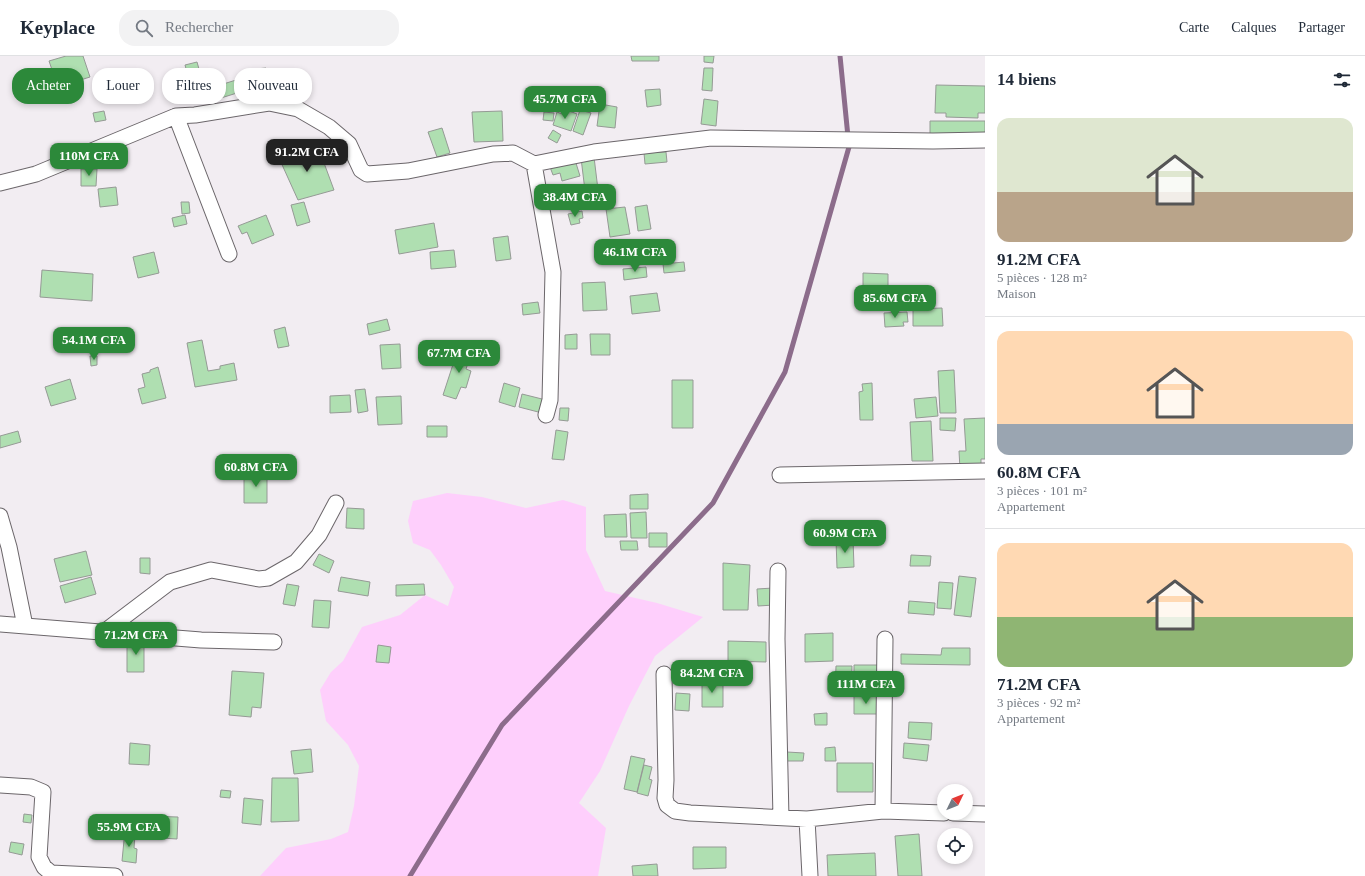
<!DOCTYPE html>
<html lang="fr">
<meta charset="utf-8">
<style>
:root{--surface:#fff;--page:#f2f2f3;--text:#1f2937;--muted:#747a83;--line:#e0e1e3;--accent:#2c893a}
body{margin:0;font-family:"Times New Roman",serif;background:var(--page);color:var(--text);height:100vh;display:flex;flex-direction:column;font-size:15px;white-space:nowrap}
*{box-sizing:border-box;margin:0}
p{font-size:13px;color:var(--muted)}
.icon{flex:none;width:22px;height:22px;fill:none;stroke:currentColor;stroke-width:2;stroke-linecap:round;stroke-linejoin:round}
.map{position:relative;flex:1;overflow:hidden}
.details{display:flex;flex-direction:column;background:var(--surface);width:380px}
.details>*{flex:none}
.guide{position:absolute;left:12px;top:12px;width:380px;height:36px;display:flex;gap:8px}
.needle{width:26px;rotate:47deg}
.tools{position:absolute;left:937px;top:728px;display:grid;gap:8px}
.tools a{display:grid;place-items:center;width:36px;height:36px;border-radius:50%;background:var(--surface);box-shadow:0 2px 6px #0003;font-size:20px}
.price{position:absolute;translate:-50% -34px;padding:0 9px;border-radius:8px;background:var(--accent);color:#fff;font-size:13px;line-height:26px;filter:drop-shadow(0 1px 2px #0008)}
.price::after{content:'';position:absolute;left:50%;top:24px;width:12px;height:9px;margin-left:-6px;background:inherit;clip-path:polygon(0 0,100% 0,50% 100%)}
.price.active{background:#222;color:#fff}
ul{padding:0;list-style:none}
li{display:grid;align-content:center;gap:8px;height:212px;padding:0 12px}
li+li{border-top:1px solid var(--line)}
li span{display:grid;place-items:center;height:124px;border-radius:12px;color:#555}
li>.icon{margin-inline-start:auto}
span .icon{width:72px;height:72px;fill:#fffc;stroke-width:1}
li b{font-size:17px}
h2{display:flex;justify-content:space-between;align-items:center;height:48px;padding:0 12px;font-size:17px}
.tag{padding:0 14px;border-radius:16px;background:var(--surface);box-shadow:0 2px 6px #0003;font-size:14px;line-height:36px}
.tag.active{background:var(--accent);color:#fff}
header{display:flex;align-items:center;gap:24px;box-sizing:border-box;height:56px;padding:0 20px;background:var(--surface);border-bottom:1px solid var(--line)}
header strong{font-size:19px}
nav{display:flex;gap:22px;margin-inline-start:auto;font-size:14px}
.search{width:280px;height:36px;background:var(--page);display:flex;align-items:center;gap:10px;box-sizing:border-box;padding:0 14px;border-radius:16px;color:var(--muted);font-size:15px}
main{display:flex;flex:1;min-height:0}
.map>svg:first-child{display:block}
.green{fill:#fecffc}
.lines{fill:none;stroke-linecap:round;stroke-linejoin:round}
.stream{stroke:#8c6c8b;stroke-width:5}
.building{fill:#afdfb1;stroke:#959a95}
.minor-casing{stroke:#6b666a;stroke-width:17}
.minor{stroke:#fff;stroke-width:15}
</style>
<header>
<strong>Keyplace</strong>
<div class="search"><svg class="icon" aria-label="search" viewBox="0 0 24 24"><circle cx="10" cy="10" r="6"/><path d="M15 15l6 6"/></svg>Rechercher</div>
<nav><a>Carte</a><a>Calques</a><a>Partager</a></nav>
</header>
<main>
<div class="map">
<svg width="985" height="820" viewBox="0 0 985 820">
<rect width="100%" height="100%" fill="#f2edf2"/>
<!-- green -->
<path class="green" d="M 447,437 L 482,441 L 526,452 L 563,444 L 586,451 L 586,494 L 605,535 L 657,547 L 703,561 L 655,600 L 629,650 L 600,715 L 579,747 L 606,772 L 598,820 L 260,820 L 286,792 L 331,783 L 348,776 L 354,750 L 359,710 L 348,689 L 326,665 L 320,634 L 331,616 L 343,605 L 362,571 L 400,559 L 425,539 L 448,550 L 454,531 L 441,509 L 430,494 L 413,487 L 408,465 L 413,445 Z"/>
<g class="lines">
<!-- stream -->
<path class="stream" d="M 410,820 L 502,669 L 713,447 L 785,316 L 849,91 L 840,0"/>
</g>
<!-- building -->
<path class="building" d="M 66,0 L 83,0 L 90,21 L 58,31 L 49,5 Z
M 631,0 L 659,0 L 659,5 L 632,5 Z
M 704,0 L 714,0 L 713,7 L 704,6 Z
M 197,6 L 203,27 L 191,31 L 185,9 Z
M 266,12 L 267,22 L 257,23 L 256,13 Z
M 704,12 L 713,12 L 712,35 L 702,34 Z
M 116,19 L 120,34 L 112,37 L 107,22 Z
M 252,19 L 256,31 L 205,47 L 201,35 Z
M 936,29 L 985,30 L 985,57 L 978,57 L 978,62 L 946,61 L 946,57 L 935,57 Z
M 660,33 L 661,49 L 647,51 L 645,34 Z
M 704,43 L 718,45 L 716,70 L 701,68 Z
M 600,48 L 617,51 L 615,72 L 597,70 Z
M 564,53 L 577,58 L 571,75 L 553,69 L 557,56 L 562,58 Z
M 580,54 L 591,57 L 583,79 L 573,75 Z
M 104,55 L 106,64 L 95,66 L 93,57 Z
M 502,55 L 503,85 L 474,86 L 472,56 Z
M 544,56 L 554,57 L 553,65 L 543,64 Z
M 930,65 L 985,65 L 985,80 L 930,80 Z
M 442,72 L 450,97 L 437,101 L 428,76 Z
M 553,74 L 561,79 L 557,87 L 548,82 Z
M 317,88 L 334,134 L 298,144 L 279,102 Z
M 666,96 L 667,106 L 645,108 L 644,97 Z
M 594,101 L 600,150 L 587,151 L 581,102 Z
M 575,104 L 580,120 L 562,125 L 560,117 L 553,119 L 550,111 Z
M 81,113 L 97,113 L 96,130 L 81,130 Z
M 116,131 L 118,149 L 100,151 L 98,133 Z
M 181,146 L 189,146 L 190,157 L 182,158 Z
M 304,146 L 310,166 L 297,170 L 291,149 Z
M 647,149 L 651,173 L 638,175 L 635,151 Z
M 625,151 L 630,178 L 610,181 L 606,153 Z
M 582,155 L 583,162 L 579,163 L 580,167 L 571,169 L 568,158 Z
M 185,159 L 187,168 L 174,171 L 172,162 Z
M 266,159 L 274,179 L 252,188 L 247,176 L 242,178 L 238,170 Z
M 434,167 L 438,191 L 399,198 L 395,174 Z
M 508,180 L 511,203 L 496,205 L 493,182 Z
M 454,194 L 456,211 L 431,213 L 430,196 Z
M 154,196 L 159,217 L 138,222 L 133,201 Z
M 684,206 L 685,215 L 664,217 L 663,208 Z
M 646,211 L 647,221 L 624,224 L 623,213 Z
M 42,214 L 93,218 L 92,245 L 40,241 Z
M 863,217 L 888,218 L 888,243 L 863,243 Z
M 605,226 L 607,254 L 583,255 L 582,227 Z
M 657,237 L 660,255 L 632,258 L 630,240 Z
M 538,246 L 540,257 L 523,259 L 522,248 Z
M 942,252 L 943,270 L 913,270 L 913,253 Z
M 907,256 L 908,266 L 903,266 L 904,270 L 885,271 L 884,257 Z
M 387,263 L 390,274 L 369,279 L 367,268 Z
M 285,271 L 289,290 L 278,292 L 274,274 Z
M 577,278 L 577,293 L 565,293 L 565,279 Z
M 590,278 L 610,278 L 610,299 L 591,299 Z
M 202,284 L 208,315 L 220,313 L 220,310 L 234,307 L 237,324 L 195,331 L 187,287 Z
M 400,288 L 401,312 L 382,313 L 380,289 Z
M 459,290 L 472,295 L 466,313 L 471,315 L 466,332 L 461,331 L 456,343 L 443,339 Z
M 90,300 L 97,300 L 97,309 L 91,310 Z
M 158,311 L 166,342 L 142,348 L 138,333 L 145,331 L 142,318 L 150,316 L 150,314 Z
M 954,314 L 956,357 L 940,357 L 938,315 Z
M 70,323 L 76,343 L 51,350 L 45,331 Z
M 672,324 L 693,324 L 693,372 L 672,372 Z
M 504,327 L 520,332 L 515,351 L 499,346 Z
M 872,327 L 873,364 L 860,364 L 859,336 L 863,335 L 862,328 Z
M 365,333 L 368,355 L 358,357 L 355,334 Z
M 522,338 L 546,344 L 542,357 L 519,351 Z
M 350,339 L 351,356 L 330,357 L 330,340 Z
M 401,340 L 402,368 L 378,369 L 376,341 Z
M 936,341 L 938,360 L 916,362 L 914,343 Z
M 560,352 L 569,352 L 568,365 L 559,364 Z
M 940,362 L 956,362 L 955,375 L 940,374 Z
M 985,362 L 985,403 L 981,403 L 981,412 L 960,413 L 959,395 L 966,395 L 964,363 Z
M 931,365 L 933,405 L 912,405 L 910,366 Z
M 427,370 L 447,370 L 447,381 L 427,381 Z
M 556,374 L 568,376 L 564,404 L 552,403 Z
M 18,375 L 21,386 L 0,392 L 0,380 Z
M 244,417 L 267,417 L 267,447 L 244,447 Z
M 648,438 L 648,453 L 630,453 L 630,439 Z
M 347,452 L 364,453 L 364,473 L 346,472 Z
M 646,456 L 647,482 L 631,482 L 630,457 Z
M 626,458 L 627,481 L 605,481 L 604,459 Z
M 649,477 L 667,477 L 667,491 L 649,491 Z
M 853,483 L 854,511 L 837,512 L 836,484 Z
M 620,485 L 637,485 L 638,494 L 621,494 Z
M 86,495 L 92,519 L 60,526 L 54,503 Z
M 319,498 L 334,505 L 329,517 L 313,509 Z
M 911,499 L 931,500 L 930,510 L 910,510 Z
M 140,502 L 150,502 L 150,518 L 140,517 Z
M 723,507 L 750,509 L 748,554 L 723,554 Z
M 959,520 L 976,522 L 971,561 L 954,559 Z
M 91,521 L 96,538 L 65,547 L 60,530 Z
M 341,521 L 370,526 L 368,540 L 338,535 Z
M 939,526 L 953,527 L 951,553 L 937,552 Z
M 287,528 L 299,530 L 295,550 L 283,548 Z
M 424,528 L 425,539 L 396,540 L 396,529 Z
M 773,532 L 774,549 L 758,550 L 757,533 Z
M 314,544 L 331,545 L 329,572 L 312,571 Z
M 909,545 L 935,547 L 934,559 L 908,557 Z
M 833,577 L 833,605 L 805,606 L 805,578 Z
M 127,584 L 144,584 L 144,616 L 127,616 Z
M 728,585 L 766,586 L 766,606 L 728,605 Z
M 378,589 L 391,591 L 389,607 L 376,606 Z
M 942,592 L 970,592 L 970,609 L 901,608 L 901,598 L 941,599 Z
M 854,609 L 883,609 L 884,626 L 854,626 Z
M 836,610 L 852,610 L 851,639 L 835,638 Z
M 232,615 L 264,617 L 261,652 L 252,651 L 251,661 L 229,659 Z
M 702,626 L 723,626 L 723,651 L 702,651 Z
M 676,637 L 690,638 L 689,655 L 675,654 Z
M 854,639 L 878,640 L 878,658 L 854,658 Z
M 827,657 L 827,669 L 815,669 L 814,658 Z
M 909,666 L 932,667 L 931,684 L 908,682 Z
M 130,687 L 150,689 L 149,709 L 129,708 Z
M 904,687 L 929,689 L 927,705 L 903,702 Z
M 835,691 L 836,705 L 825,705 L 825,692 Z
M 311,693 L 313,716 L 294,718 L 291,695 Z
M 787,696 L 804,697 L 803,705 L 787,705 Z
M 631,700 L 645,703 L 637,736 L 624,733 Z
M 837,707 L 873,707 L 873,736 L 837,736 Z
M 644,709 L 652,711 L 649,723 L 652,724 L 648,740 L 637,737 Z
M 272,722 L 298,722 L 299,765 L 271,766 Z
M 221,734 L 231,735 L 230,742 L 220,741 Z
M 244,742 L 263,744 L 261,769 L 242,767 Z
M 24,758 L 32,759 L 31,767 L 23,766 Z
M 147,760 L 178,761 L 177,783 L 145,781 Z
M 125,774 L 130,774 L 129,779 L 135,779 L 134,792 L 137,793 L 136,807 L 122,805 Z
M 919,778 L 922,820 L 898,820 L 895,780 Z
M 11,786 L 24,788 L 22,799 L 9,796 Z
M 693,791 L 726,791 L 726,812 L 693,813 Z
M 875,797 L 876,820 L 828,820 L 827,799 Z
M 657,808 L 658,820 L 633,820 L 632,810 Z"/>
<g class="lines">
<defs>
<path id="minor" d="M 176,60 L 229,198
M 534,108 L 553,216 L 550,344 L 546,359
M 0,127 L 36,118 L 176,60 L 195,59 L 269,47 L 298,53 L 329,71 L 349,88 L 361,114 L 367,118 L 408,115 L 493,98 L 513,97 L 534,108 L 594,96 L 711,82 L 933,85 L 985,84
M 780,419 L 985,415
M 0,460 L 9,491 L 25,570
M 778,515 L 777,583 L 781,762
M 0,568 L 201,584 L 274,586
M 104,576 L 170,526 L 211,514 L 259,523 L 268,522 L 296,506 L 319,479 L 336,447
M 664,618 L 666,724 L 665,742 L 667,749 L 675,755 L 690,757 L 807,763 L 883,755 L 944,757
M 0,729 L 31,731 L 43,736 L 39,801 L 44,811 L 51,817 L 115,820
M 883,755 L 885,583
M 953,757 L 985,758
M 807,763 L 810,820"/>
</defs>
<!-- minor casing -->
<use href="#minor" class="minor-casing"/>
<!-- minor -->
<use href="#minor" class="minor"/>
</g>
</svg>
<div class="tools">
<a><svg class="needle" viewBox="-14 -14 28 28"><path d="M0-13l5 13h-10z" fill="#e53935"/><path d="M0 13l5-13h-10z" fill="#747a83"/></svg></a>
<a><svg class="icon" aria-label="locate" viewBox="0 0 24 24"><circle cx="12" cy="12" r="6"/><path d="M12 2v4M12 18v4M2 12h4M18 12h4"/></svg></a>
</div>
<b class="price" style="left:565px;top:64px">45.7M CFA</b>
<b class="price active" style="left:307px;top:117px">91.2M CFA</b>
<b class="price" style="left:89px;top:121px">110M CFA</b>
<b class="price" style="left:575px;top:162px">38.4M CFA</b>
<b class="price" style="left:635px;top:217px">46.1M CFA</b>
<b class="price" style="left:895px;top:263px">85.6M CFA</b>
<b class="price" style="left:94px;top:305px">54.1M CFA</b>
<b class="price" style="left:459px;top:318px">67.7M CFA</b>
<b class="price" style="left:256px;top:432px">60.8M CFA</b>
<b class="price" style="left:845px;top:498px">60.9M CFA</b>
<b class="price" style="left:136px;top:600px">71.2M CFA</b>
<b class="price" style="left:712px;top:638px">84.2M CFA</b>
<b class="price" style="left:866px;top:649px">111M CFA</b>
<b class="price" style="left:129px;top:792px">55.9M CFA</b>
<div class="guide">
<a class="tag active">Acheter</a>
<a class="tag">Louer</a>
<a class="tag">Filtres</a>
<a class="tag">Nouveau</a>
</div>
</div>
<section class="details">
<h2>14 biens<svg class="icon" aria-label="filters" viewBox="0 0 24 24"><path d="M4 7h16M4 17h16"/><circle cx="9" cy="7" r="2"/><circle cx="15" cy="17" r="2"/></svg></h2>
<ul>
<li><span style="background:linear-gradient(#dfe7d0 60%,#b9a48a 0)"><svg class="icon" aria-label="home" viewBox="0 0 24 24"><path d="M3 11l9-7 9 7M6 9v11h12V9"/></svg></span><div><b>91.2M CFA</b><p>5 pièces · 128 m²</p><p>Maison</p></div></li>
<li><span style="background:linear-gradient(#ffd9b3 75%,#9aa5b1 0)"><svg class="icon" aria-label="home" viewBox="0 0 24 24"><path d="M3 11l9-7 9 7M6 9v11h12V9"/></svg></span><div><b>60.8M CFA</b><p>3 pièces · 101 m²</p><p>Appartement</p></div></li>
<li><span style="background:linear-gradient(#ffd9b3 60%,#8fb573 0)"><svg class="icon" aria-label="home" viewBox="0 0 24 24"><path d="M3 11l9-7 9 7M6 9v11h12V9"/></svg></span><div><b>71.2M CFA</b><p>3 pièces · 92 m²</p><p>Appartement</p></div></li>
</ul>
</section>
</main>
